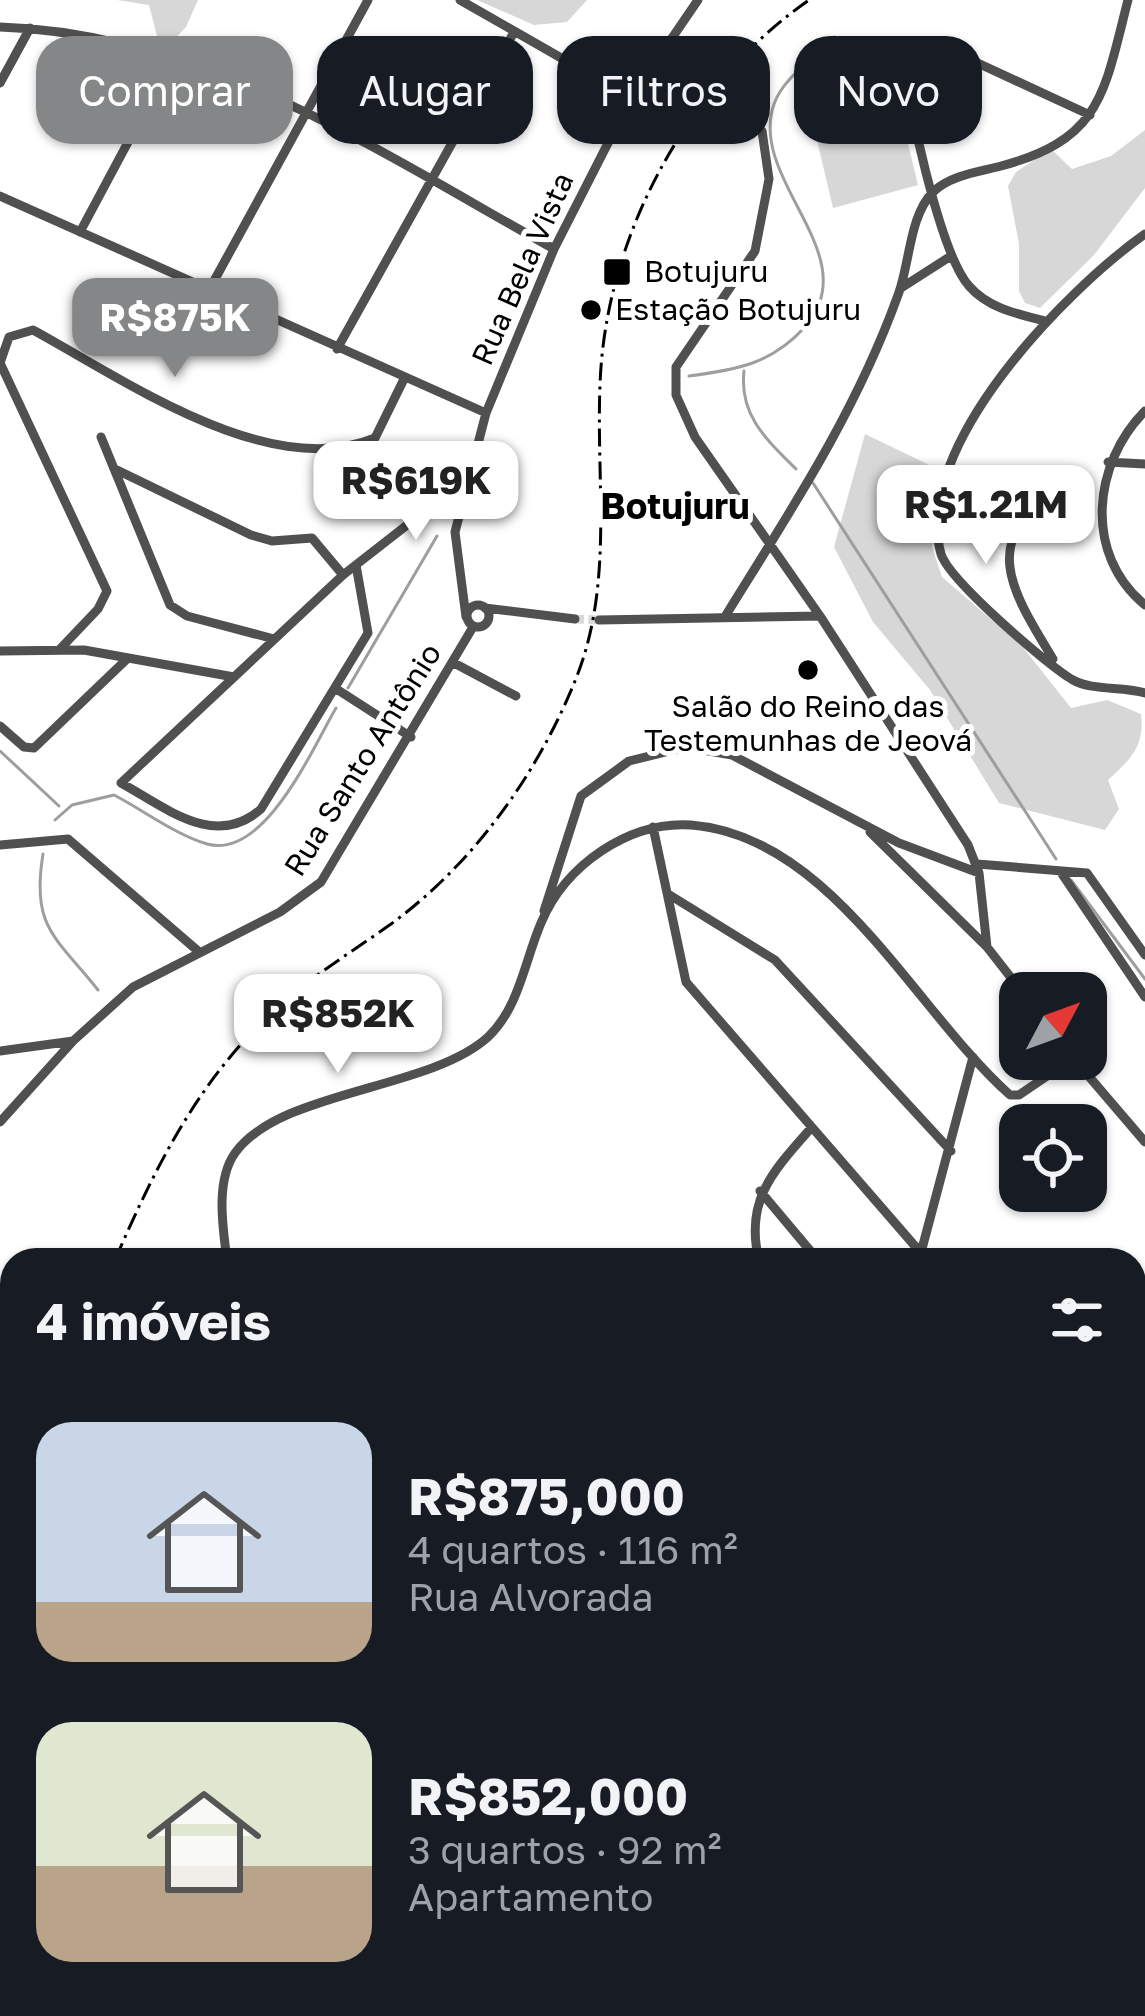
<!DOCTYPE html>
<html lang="pt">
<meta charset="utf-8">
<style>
:root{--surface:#171b24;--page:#242831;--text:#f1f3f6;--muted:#9ea1a6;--accent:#858687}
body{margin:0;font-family:"Golos Text",sans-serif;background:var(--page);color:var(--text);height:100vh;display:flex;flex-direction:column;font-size:45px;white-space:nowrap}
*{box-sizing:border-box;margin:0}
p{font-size:39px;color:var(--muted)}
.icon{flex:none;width:66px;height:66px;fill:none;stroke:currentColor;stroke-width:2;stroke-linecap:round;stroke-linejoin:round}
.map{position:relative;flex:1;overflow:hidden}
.sheet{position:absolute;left:0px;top:1248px;width:1146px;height:768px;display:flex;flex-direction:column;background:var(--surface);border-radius:36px 36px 0 0;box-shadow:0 3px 9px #0004}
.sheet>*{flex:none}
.guide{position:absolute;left:36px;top:36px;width:1074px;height:108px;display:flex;gap:24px}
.needle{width:78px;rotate:49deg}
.fabs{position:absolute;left:999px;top:972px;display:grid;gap:24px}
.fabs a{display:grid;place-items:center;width:108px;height:108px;border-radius:24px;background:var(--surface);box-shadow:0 3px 9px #0004;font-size:60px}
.price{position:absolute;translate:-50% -102px;padding:0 27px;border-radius:24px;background:#fff;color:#222;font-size:39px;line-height:78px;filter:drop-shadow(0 3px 6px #0008)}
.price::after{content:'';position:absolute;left:50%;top:72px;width:36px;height:27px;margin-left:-18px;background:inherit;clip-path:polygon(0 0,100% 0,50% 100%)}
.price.selected{background:var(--accent);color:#fff}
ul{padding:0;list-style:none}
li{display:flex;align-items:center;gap:36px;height:300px;padding:0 36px}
li span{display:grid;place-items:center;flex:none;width:336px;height:240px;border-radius:36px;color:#555}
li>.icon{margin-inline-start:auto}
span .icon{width:144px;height:144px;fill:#fffc;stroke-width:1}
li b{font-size:51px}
h2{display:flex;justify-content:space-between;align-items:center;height:144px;padding:0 36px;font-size:51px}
.pill{padding:0 42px;border-radius:36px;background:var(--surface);box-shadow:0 3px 9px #0004;font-size:42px;line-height:108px}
.pill.selected{background:var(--accent);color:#fff}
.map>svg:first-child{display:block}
.green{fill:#d7d7d7}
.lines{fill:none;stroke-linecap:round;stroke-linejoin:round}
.stream{stroke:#9e9e9e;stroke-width:3}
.minor-tunnel{stroke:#d9d9d9;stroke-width:9;stroke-dasharray:9 4.5;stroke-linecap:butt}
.minor{stroke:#505050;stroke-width:9}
.rail{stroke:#000;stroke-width:3;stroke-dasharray:18 6 3 6;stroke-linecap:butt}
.poi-dot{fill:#000;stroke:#fff;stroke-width:4.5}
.labels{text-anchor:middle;stroke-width:10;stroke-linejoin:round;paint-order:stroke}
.street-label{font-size:30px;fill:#000;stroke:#fff}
.poi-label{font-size:30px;fill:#000;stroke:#fff;text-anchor:start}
.quarter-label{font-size:36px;font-weight:bold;fill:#000;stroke:#fff}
</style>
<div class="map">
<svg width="1145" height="2016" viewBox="0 0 1145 2016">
<rect width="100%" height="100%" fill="#fff"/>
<!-- green -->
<path class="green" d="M 117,0 L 198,0 L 186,27 L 166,48 L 159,44 L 149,5 Z
M 477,0 L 587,0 L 567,22 L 534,25 Z
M 891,73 L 918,185 L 833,208 L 806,94 Z
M 1145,130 L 1145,188 L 1094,255 L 1040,308 L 1025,303 L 1019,291 L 1019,244 L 1008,186 L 1016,172 L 1051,149 L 1072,169 L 1111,156 Z
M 865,434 L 948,474 L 933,524 L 932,547 L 942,577 L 1022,646 L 1071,708 L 1107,700 L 1141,714 C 1145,746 1131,759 1108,780 L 1119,809 L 1105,830 L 999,803 L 930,690 L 873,622 L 834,547 Z
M 12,1823 L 16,2004 L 0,2016 L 0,1828 Z
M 1145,1991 L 1145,2016 L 860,2016 L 858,2006 L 1126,2007 Z"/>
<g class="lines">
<!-- stream -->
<path class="stream" d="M 744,371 C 739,415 766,439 796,469
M 689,376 C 736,370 771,364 804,328 C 869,256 747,181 774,104 C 784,76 815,59 834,37
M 813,483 L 1056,859
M 348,688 L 437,536
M 0,751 L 59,806
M 55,820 L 72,805 L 114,795 C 143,810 176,835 207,844 C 265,860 313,747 336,708
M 43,854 C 31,927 55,936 98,990
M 1071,880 L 1145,979"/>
<!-- minor-tunnel -->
<path class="minor-tunnel" d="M 575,619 L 599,620"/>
<!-- minor -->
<path class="minor" d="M 460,0 L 631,98
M 0,27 C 204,33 381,153 554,249
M 0,83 L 30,28
M 762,131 L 769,179 L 755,251 L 676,367 L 676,395 L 695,437 L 820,616 L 968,845 L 979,873 L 987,947
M 0,196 L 486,413
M 80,232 L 173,58
M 1145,234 C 1067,289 911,447 941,554 C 949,580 1047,665 1073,680 C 1092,691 1123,686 1145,693
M 901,288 L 951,256
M 209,290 L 368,0
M 1045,321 C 1017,314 988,308 969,286 C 940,254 906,96 902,50 L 910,42 L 956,53 L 1090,115
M 337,349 L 514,32
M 1145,411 C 1093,463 1083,554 1145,605
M 101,437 L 170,605 L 187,616 L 274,639
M 1108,462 L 1145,464
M 117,470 L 251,535 L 272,541 L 312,538 L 343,575
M 356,565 L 368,633 L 261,809 C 215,850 165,807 121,783 L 343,575 L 466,479
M467 616a11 11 0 1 1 22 0a11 11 0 1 1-22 0Z
M 485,608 L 575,619
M 726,615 C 791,510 856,412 898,295 C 910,264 909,216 933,192 C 950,175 979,172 1001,166 C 1102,139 1104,93 1128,0
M 466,617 L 455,532 L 486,413 L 554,249 L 631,98 L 698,0
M 599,620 L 820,616
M 60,649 L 98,609 L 107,591 L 0,363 L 9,337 L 33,330 C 125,380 269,482 375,438 L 404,379
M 0,651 L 84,650 L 234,677
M 1053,659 C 1017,599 973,537 1060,495
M 454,663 L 516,696
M 338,690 L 411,737
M 0,726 L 24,747 L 34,748 L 128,658
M 653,827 L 686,982 L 921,1253
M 870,832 L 987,947 L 1023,993
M 0,845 L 68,839 L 198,951
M 977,864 L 1087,873 L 1145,955
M 1060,871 L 1145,997
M 668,894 L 775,960 L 951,1151
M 544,911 L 581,796 L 629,761 L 686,747 L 732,755 L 899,843 L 979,873
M 0,1051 L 73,1041
M 1074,1059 L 1145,1142
M 0,1122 L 73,1041 L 133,987 L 280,912 L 321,882 L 473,627
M 760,1191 L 818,1260
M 227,1260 C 223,1229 215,1181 235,1153 C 280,1090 430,1090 488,1037 C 519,1008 525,960 541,923 C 565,865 629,821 691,825 C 832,836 915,1011 1010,1095 L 1019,1095 L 1072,1059
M 759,1260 C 744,1200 774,1170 812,1127
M 919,1260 L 973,1057
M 0,1634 L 12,1645
M 1134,1753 L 1145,1766
M 0,1795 L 12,1790
M 577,2004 L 597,2016
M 170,2016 L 193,2004
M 414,2016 L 425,2004"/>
<!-- rail -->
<path class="rail" d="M 115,1260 C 154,1170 196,1085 268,1016 C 305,980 349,954 391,924 C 473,864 537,775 575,681 C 614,586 596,485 600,385 C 605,237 687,85 809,0
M 0,1424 L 12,1410"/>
</g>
<!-- markers -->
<g class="poi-dot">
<rect x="602" y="257" width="30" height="30" rx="6"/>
<circle cx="591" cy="310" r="12"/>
<circle cx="808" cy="670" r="12"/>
</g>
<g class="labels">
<!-- street labels -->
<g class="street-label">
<text transform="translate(523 269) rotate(-66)" y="10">Rua Bela Vista</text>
<text transform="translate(363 760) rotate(-58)" y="10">Rua Santo Antônio</text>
</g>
<!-- poi labels -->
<g class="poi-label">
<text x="644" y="282">Botujuru</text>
<text x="615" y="320">Estação Botujuru</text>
<text x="808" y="717" text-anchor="middle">Salão do Reino das<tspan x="808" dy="34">Testemunhas de Jeová</tspan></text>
</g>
<!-- quarter labels -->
<g class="quarter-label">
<text x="675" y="519">Botujuru</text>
</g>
</g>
</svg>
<div class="fabs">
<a><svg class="needle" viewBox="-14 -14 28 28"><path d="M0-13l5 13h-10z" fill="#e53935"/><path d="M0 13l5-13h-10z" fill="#9ea1a6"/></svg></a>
<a><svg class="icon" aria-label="locate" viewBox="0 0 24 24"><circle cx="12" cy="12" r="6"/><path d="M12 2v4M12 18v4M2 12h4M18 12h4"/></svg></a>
</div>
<b class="price selected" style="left:175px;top:380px">R$875K</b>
<b class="price" style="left:416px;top:543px">R$619K</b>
<b class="price" style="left:986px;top:567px">R$1.21M</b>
<b class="price" style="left:338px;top:1076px">R$852K</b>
<div class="guide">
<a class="pill selected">Comprar</a>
<a class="pill">Alugar</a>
<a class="pill">Filtros</a>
<a class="pill">Novo</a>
</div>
<section class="sheet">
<h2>4 imóveis<svg class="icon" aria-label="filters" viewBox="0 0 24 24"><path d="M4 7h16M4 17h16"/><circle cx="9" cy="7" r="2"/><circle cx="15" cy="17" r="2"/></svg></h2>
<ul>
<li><span style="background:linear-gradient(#c9d6e8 75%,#b9a48a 0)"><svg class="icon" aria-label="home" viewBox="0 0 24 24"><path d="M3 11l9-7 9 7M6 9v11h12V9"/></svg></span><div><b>R$875,000</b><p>4 quartos · 116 m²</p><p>Rua Alvorada</p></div></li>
<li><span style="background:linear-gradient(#dfe7d0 60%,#b9a48a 0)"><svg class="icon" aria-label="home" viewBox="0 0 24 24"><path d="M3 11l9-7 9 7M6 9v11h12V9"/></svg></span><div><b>R$852,000</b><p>3 quartos · 92 m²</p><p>Apartamento</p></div></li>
</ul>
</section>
</div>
